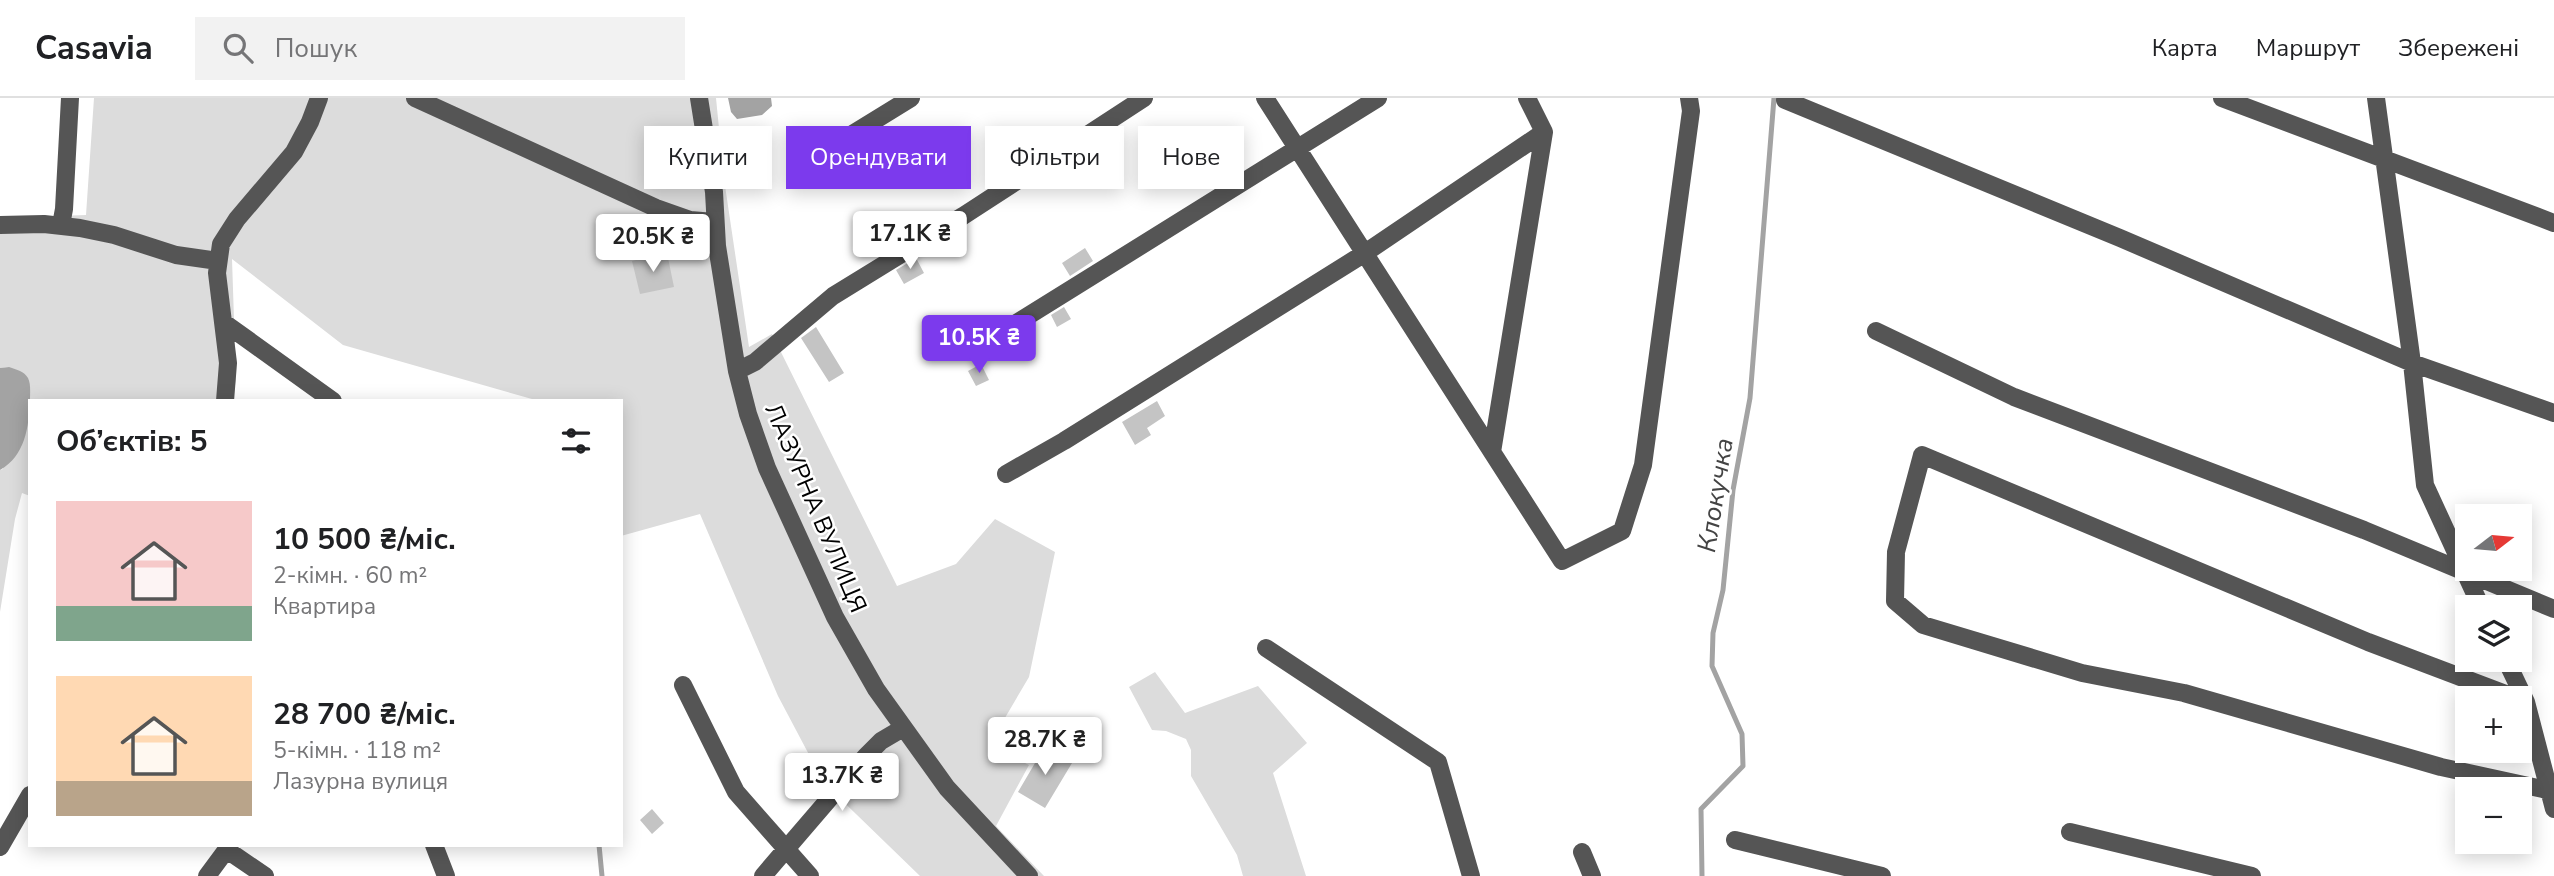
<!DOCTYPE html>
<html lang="uk">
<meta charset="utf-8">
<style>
:root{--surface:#fff;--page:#f2f2f2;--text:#202124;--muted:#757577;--line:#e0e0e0;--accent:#7c3aed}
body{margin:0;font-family:"Nunito Sans",sans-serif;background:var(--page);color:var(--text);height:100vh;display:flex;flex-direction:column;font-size:26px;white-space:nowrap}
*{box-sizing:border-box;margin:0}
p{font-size:23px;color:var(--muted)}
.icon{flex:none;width:38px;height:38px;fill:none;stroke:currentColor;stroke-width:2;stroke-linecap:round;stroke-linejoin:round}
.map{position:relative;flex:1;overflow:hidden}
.details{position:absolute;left:28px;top:301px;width:595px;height:448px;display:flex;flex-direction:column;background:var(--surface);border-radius:0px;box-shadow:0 4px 18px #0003}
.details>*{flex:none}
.hud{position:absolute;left:644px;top:28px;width:665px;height:63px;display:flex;gap:14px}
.needle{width:46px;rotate:74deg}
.fabs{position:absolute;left:2455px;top:406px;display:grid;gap:14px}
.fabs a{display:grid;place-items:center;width:77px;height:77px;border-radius:0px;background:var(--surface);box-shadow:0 4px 18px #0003;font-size:35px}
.price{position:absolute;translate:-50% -60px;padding:0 16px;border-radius:7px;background:#fff;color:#222;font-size:23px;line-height:46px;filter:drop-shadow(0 2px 4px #0008)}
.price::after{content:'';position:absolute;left:50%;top:42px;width:21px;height:16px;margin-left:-10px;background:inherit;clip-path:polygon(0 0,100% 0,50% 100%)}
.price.active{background:var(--accent);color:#fff}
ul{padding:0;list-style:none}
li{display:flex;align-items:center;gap:21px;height:175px;padding:0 28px}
li span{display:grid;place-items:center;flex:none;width:196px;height:140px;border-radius:0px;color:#555}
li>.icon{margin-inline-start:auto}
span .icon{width:84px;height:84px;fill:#fffc;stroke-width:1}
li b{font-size:30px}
h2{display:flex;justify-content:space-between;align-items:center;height:84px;padding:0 28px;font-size:30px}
.chip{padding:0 24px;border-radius:0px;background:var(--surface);box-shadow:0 4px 18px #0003;font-size:24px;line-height:63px}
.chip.active{background:var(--accent);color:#fff}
header{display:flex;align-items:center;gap:42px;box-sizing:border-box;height:98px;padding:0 35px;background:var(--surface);border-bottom:2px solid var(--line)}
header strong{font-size:33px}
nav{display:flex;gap:38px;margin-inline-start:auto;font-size:24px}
.search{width:490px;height:63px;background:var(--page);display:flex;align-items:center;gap:18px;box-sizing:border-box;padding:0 24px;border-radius:0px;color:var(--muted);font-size:26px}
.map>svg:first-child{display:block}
.green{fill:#dcdcdc}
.water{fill:#a3a3a3}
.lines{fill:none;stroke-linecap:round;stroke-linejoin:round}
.stream{stroke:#a3a3a3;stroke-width:5}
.building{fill:#c4c4c4}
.minor{stroke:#555;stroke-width:18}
.labels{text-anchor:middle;stroke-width:5;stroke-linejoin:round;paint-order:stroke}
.street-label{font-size:24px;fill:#000;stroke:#fff}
.water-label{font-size:26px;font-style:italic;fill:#444;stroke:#fff}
</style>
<header>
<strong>Casavia</strong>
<div class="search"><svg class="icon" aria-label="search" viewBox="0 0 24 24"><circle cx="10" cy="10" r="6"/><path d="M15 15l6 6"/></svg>Пошук</div>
<nav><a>Карта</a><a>Маршрут</a><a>Збережені</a></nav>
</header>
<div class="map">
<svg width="2554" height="778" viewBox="0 0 2554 778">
<rect width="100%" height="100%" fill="#fff"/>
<!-- green -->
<path class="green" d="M 94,0 L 716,0 L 724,81 L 749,249 L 772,236 L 897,488 L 956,466 L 995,421 L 1055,454 L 1029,579 L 989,647 L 1029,667 L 996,728 L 1044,778 L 920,778 L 824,685 L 778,598 L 700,416 L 621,438 L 621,303 L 539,303 L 343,247 L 232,161 L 236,282 L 232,303 L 30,303 L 30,398 L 22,395 L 15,421 L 0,514 L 0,372 L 3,371 L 9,269 L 0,270 L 0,120 L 86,117 Z
M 1155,574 L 1185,615 L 1258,588 L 1307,645 L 1273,675 L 1306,778 L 1243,778 L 1237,757 L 1191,678 L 1191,652 L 1186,641 L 1166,633 L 1152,632 L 1129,589 Z"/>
<!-- water -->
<path class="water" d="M 728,0 L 771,0 L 772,8 L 762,17 L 737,21 L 731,14 Z
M 9,269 C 17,272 24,273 28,280 C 31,286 30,295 30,302 C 29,329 25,358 0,372 L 0,270 Z"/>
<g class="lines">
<!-- stream -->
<path class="stream" d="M 599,747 L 602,778
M 1702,778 L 1701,711 L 1743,668 L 1742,636 L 1712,568 L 1713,535 L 1723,492 L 1733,392 L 1750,300 L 1774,0"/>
</g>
<!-- building -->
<path class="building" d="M 852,64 L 861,79 L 845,90 L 835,75 Z
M 1085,150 L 1093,163 L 1070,178 L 1062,165 Z
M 667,155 L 674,189 L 640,196 L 632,163 Z
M 916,160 L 924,175 L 904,186 L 896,172 Z
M 1064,209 L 1071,221 L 1057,229 L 1051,217 Z
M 816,229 L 844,275 L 829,284 L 801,240 Z
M 981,266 L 989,282 L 976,288 L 968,273 Z
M 1157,303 L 1165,318 L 1147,330 L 1151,337 L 1135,347 L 1122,324 Z
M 1045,648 L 1072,665 L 1045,710 L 1018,694 Z
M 652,711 L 664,725 L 652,736 L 640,722 Z"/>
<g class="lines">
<!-- minor -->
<path class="minor" d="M 415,0 L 656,110 L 690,122 L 714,124
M 699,0 L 714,94 L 717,148 L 737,273 L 748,316 L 767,370 L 835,519 L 876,591 L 947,690 L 1029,778
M 1265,0 L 1562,463 L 1622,433 L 1643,367 L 1691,13 L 1689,0
M 2222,0 L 2554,125
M 2376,0 L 2412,265 L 2425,387 L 2481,509
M 1785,2 L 2120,140 L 2412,265 L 2554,315
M 811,59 L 825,53 L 911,0
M 0,127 L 44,126 L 80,130 L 114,137 L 176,157 L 218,163
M 61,127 L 64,111 L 70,0
M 223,224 L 333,303
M 1876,233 L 2014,299 L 2364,432 L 2554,511
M 975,251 L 1378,0
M 737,273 L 755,264 L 833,198 L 963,118 L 1144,0
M 225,303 L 228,265 L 217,175 L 221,146 L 237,121 L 294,54 L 310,24 L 319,0
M 1492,354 L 1544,34 L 1527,0
M 1006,376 L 1064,343 L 1365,155 L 1544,34
M 1266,550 L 1438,664 L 1471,778
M 2506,562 L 2526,604 L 2554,711
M 683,587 L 736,694 L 810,778
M 2516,600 L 2368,544 L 1922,357 L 1896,454 L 1895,503 L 1923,527 L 2082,575 L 2184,595 L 2441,669 L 2547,692
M 2070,734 L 2252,778
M 1735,742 L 1882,778
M 434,747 L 446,778
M 0,749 L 30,697
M 227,752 L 265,778
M 1582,754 L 1592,778
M 207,778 L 230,747
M 763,778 L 866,658 L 881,643 L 903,630"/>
</g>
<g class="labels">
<!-- street labels -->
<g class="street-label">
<text transform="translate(816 410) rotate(67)" y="8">ЛАЗУРНА ВУЛИЦЯ</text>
</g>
<!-- water labels -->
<g class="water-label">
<text transform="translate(1715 397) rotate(-81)" y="9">Клокучка</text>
</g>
</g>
</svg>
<div class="fabs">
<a><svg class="needle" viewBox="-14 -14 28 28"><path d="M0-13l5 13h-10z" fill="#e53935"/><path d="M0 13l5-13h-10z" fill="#757577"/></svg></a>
<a><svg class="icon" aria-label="layers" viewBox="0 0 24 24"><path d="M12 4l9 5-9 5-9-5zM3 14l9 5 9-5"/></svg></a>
<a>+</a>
<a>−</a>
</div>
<b class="price" style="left:910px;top:173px">17.1K ₴</b>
<b class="price" style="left:653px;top:176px">20.5K ₴</b>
<b class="price active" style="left:979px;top:277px">10.5K ₴</b>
<b class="price" style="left:1045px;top:679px">28.7K ₴</b>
<b class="price" style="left:842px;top:715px">13.7K ₴</b>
<div class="hud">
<a class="chip">Купити</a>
<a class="chip active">Орендувати</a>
<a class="chip">Фільтри</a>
<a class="chip">Нове</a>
</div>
<section class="details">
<h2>Об’єктів: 5<svg class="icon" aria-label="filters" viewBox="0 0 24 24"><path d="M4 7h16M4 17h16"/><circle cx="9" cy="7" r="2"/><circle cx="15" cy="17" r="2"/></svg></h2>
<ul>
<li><span style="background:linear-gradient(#f6c9c9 75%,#7fa58c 0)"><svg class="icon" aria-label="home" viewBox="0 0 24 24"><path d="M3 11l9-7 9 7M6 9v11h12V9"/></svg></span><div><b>10 500 ₴/міс.</b><p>2-кімн. · 60 m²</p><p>Квартира</p></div></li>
<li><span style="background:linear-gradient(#ffd9b3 75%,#b9a48a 0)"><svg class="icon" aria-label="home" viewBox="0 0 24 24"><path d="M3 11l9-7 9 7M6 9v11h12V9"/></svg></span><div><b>28 700 ₴/міс.</b><p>5-кімн. · 118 m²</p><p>Лазурна вулиця</p></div></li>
</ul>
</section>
</div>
